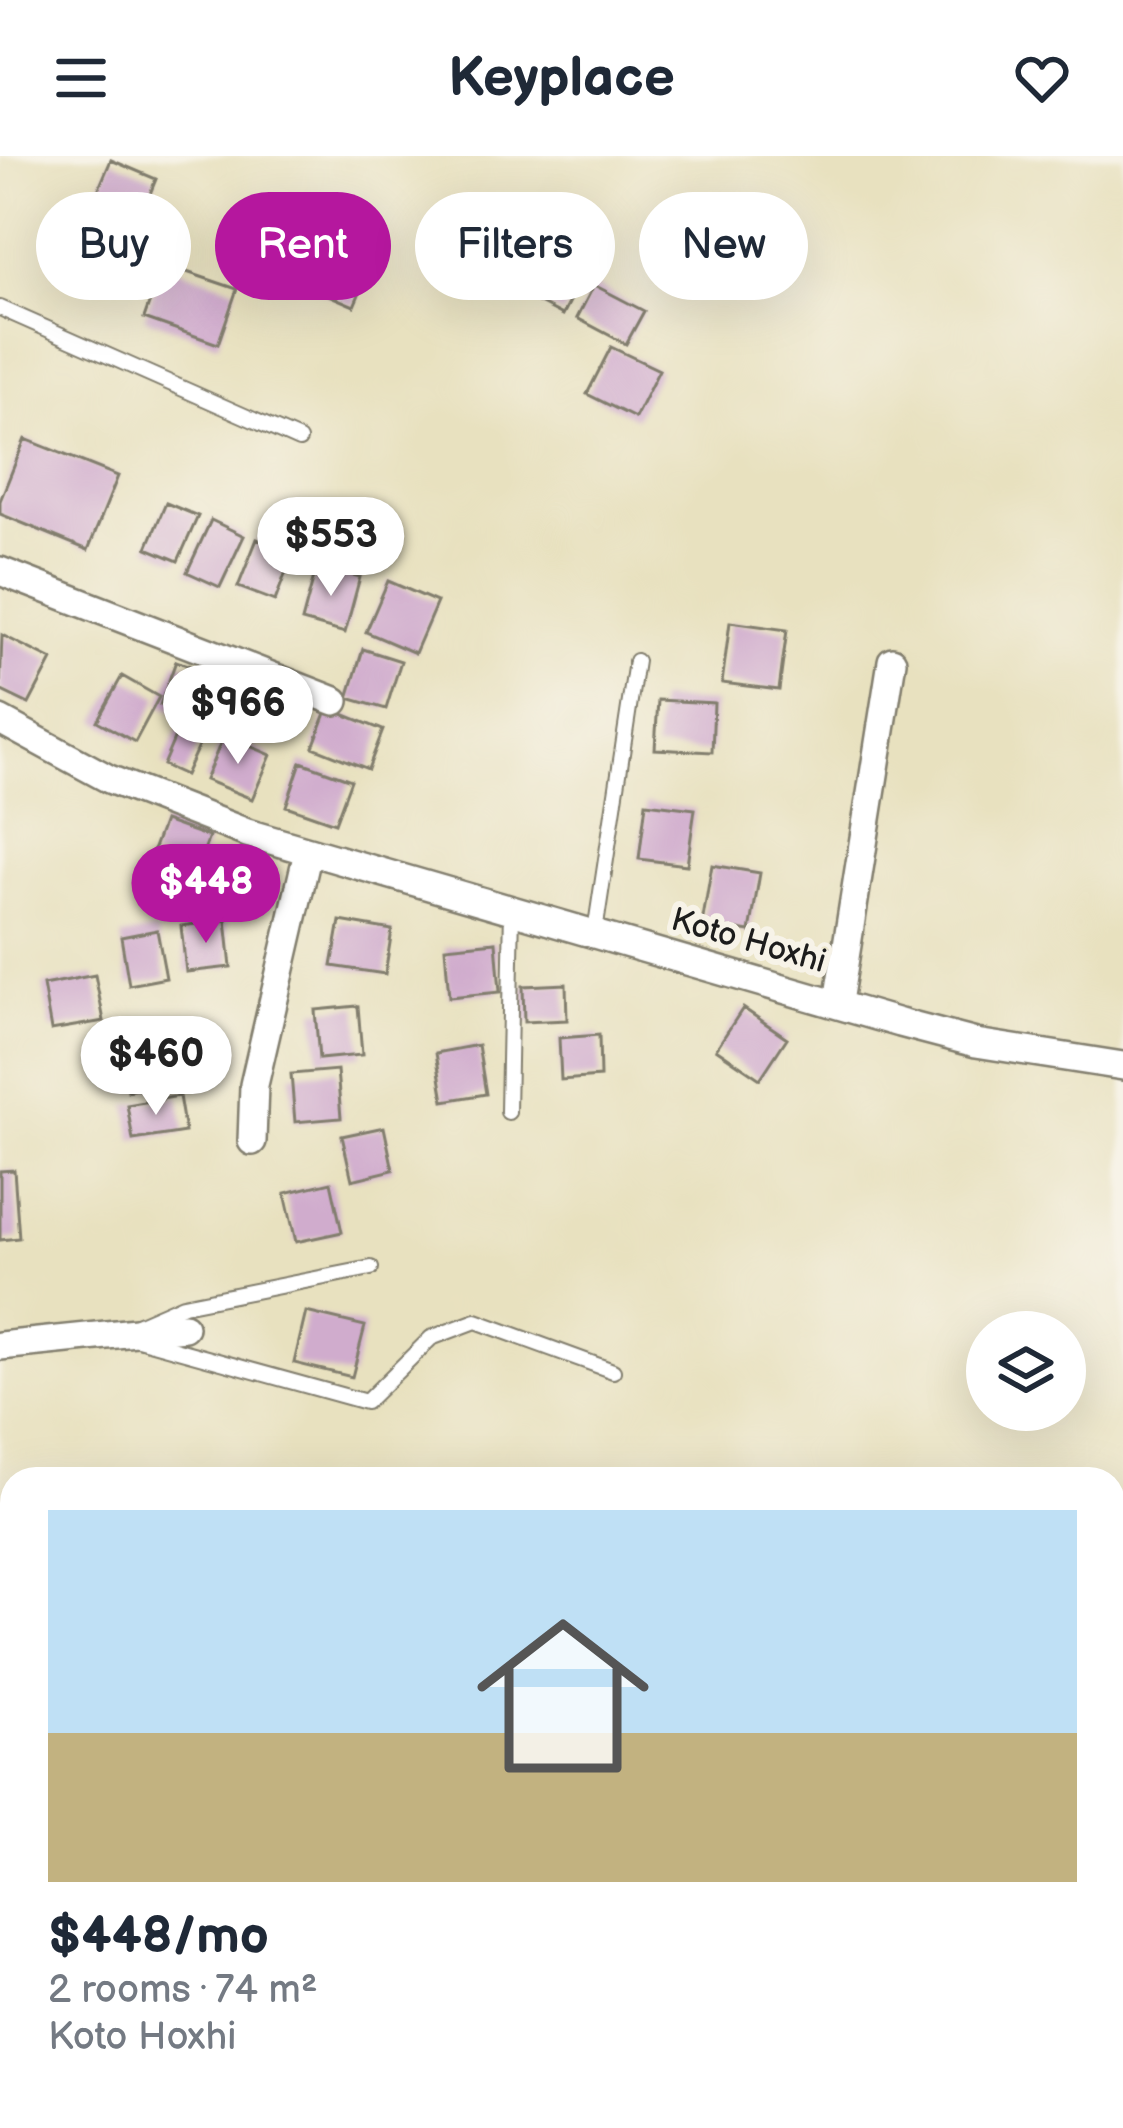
<!DOCTYPE html>
<meta charset="utf-8">
<style>
:root{--surface:#fff;--page:#f2f2f3;--text:#1f2937;--muted:#747a83;--accent:#b5179e}
body{margin:0;font-family:"Balsamiq Sans",sans-serif;background:var(--page);color:var(--text);height:100vh;display:flex;flex-direction:column;font-size:45px;white-space:nowrap}
*{box-sizing:border-box;margin:0}
p{font-size:39px;color:var(--muted)}
.icon{flex:none;width:66px;height:66px;fill:none;stroke:currentColor;stroke-width:2;stroke-linecap:round;stroke-linejoin:round}
.map{position:relative;flex:1;overflow:hidden}
.drawer{position:absolute;left:0px;top:1311px;width:1125px;height:663px;display:flex;flex-direction:column;background:var(--surface);border-radius:36px 36px 0 0;box-shadow:0 12px 48px #0002}
.drawer>*{flex:none}
.banner{position:absolute;left:36px;top:36px;width:1053px;height:108px;display:flex;gap:24px}
.buttons{position:absolute;left:966px;top:1155px;display:grid;gap:24px}
.buttons a{display:grid;place-items:center;width:120px;height:120px;border-radius:50%;background:var(--surface);box-shadow:0 12px 48px #0002;font-size:60px}
.price{position:absolute;translate:-50% -102px;padding:0 27px;border-radius:42px;background:#fff;color:#222;font-size:39px;line-height:78px;filter:drop-shadow(0 3px 6px #0008)}
.price::after{content:'';position:absolute;left:50%;top:72px;width:36px;height:27px;margin-left:-18px;background:inherit;clip-path:polygon(0 0,100% 0,50% 100%)}
.price.current{background:var(--accent);color:#fff}
ul{padding:0;list-style:none}
li{display:grid;align-content:center;gap:24px;height:636px;padding:0 48px}
li span{display:grid;place-items:center;height:372px;border-radius:0px;color:#555}
li>.icon{margin-inline-start:auto}
span .icon{width:216px;height:216px;fill:#fffc;stroke-width:1}
li b{font-size:51px}
.tag{padding:0 42px;border-radius:54px;background:var(--surface);box-shadow:0 12px 48px #0002;font-size:42px;line-height:108px}
.tag.current{background:var(--accent);color:#fff}
header{display:flex;justify-content:space-between;align-items:center;height:156px;padding:0 48px;background:var(--surface);font-size:54px;font-weight:800}
.map>svg:first-child{display:block}
.building{fill:#d0accd}
.lines{fill:none;stroke-linecap:round;stroke-linejoin:round}
.lane-casing{stroke:#827e6e;stroke-width:18}
.street-casing{stroke:#827e6e;stroke-width:32}
.lane{stroke:#fff;stroke-width:14}
.street{stroke:#fff;stroke-width:27}
.labels{text-anchor:middle;stroke-width:12;stroke-linejoin:round;paint-order:stroke}
.street-label{font-size:33px;fill:#1c1c1c;stroke:#f7f3e8}
</style>
<header><svg class="icon" aria-label="menu" viewBox="0 0 24 24"><path d="M4 6h16M4 12h16M4 18h16"/></svg>Keyplace<svg class="icon" aria-label="heart" viewBox="0 0 24 24"><path d="M12 20l-8-8c-3-5 5-10 8-4 3-6 11-1 8 4z"/></svg></header>
<div class="map">
<svg width="1123" height="1972" viewBox="0 0 1123 1972">
<rect width="100%" height="100%" fill="#f7f3e8"/>
<filter id="ink" filterUnits="userSpaceOnUse"><feTurbulence type="fractalNoise" baseFrequency=".00833" numOctaves="2"/><feDisplacementMap in="SourceGraphic" scale="24" xChannelSelector="R" yChannelSelector="G"/><feConvolveMatrix kernelMatrix="1 2 1 2 8 2 1 2 1" color-interpolation-filters="sRGB"/></filter>
<filter id="wash" filterUnits="userSpaceOnUse"><feTurbulence type="fractalNoise" baseFrequency=".004" numOctaves="4" result="noise"/><feDisplacementMap in="SourceGraphic" scale="48" xChannelSelector="R" yChannelSelector="G"/><feGaussianBlur stdDeviation="2.7" result="paint"/><feColorMatrix in="noise" values="0 0 0 0 0 0 0 0 0 0 0 0 0 0 0 0 0 1.4 0 .05"/><feComposite in="paint" operator="in"/></filter>
<g filter="url(#wash)">
<rect width="100%" height="100%" fill="#e8e1bf"/>
<g id="blocks">
<!-- building -->
<path class="building" d="M 111,4 L 156,23 L 140,62 L 94,44 Z
M 316,87 L 371,110 L 354,150 L 300,127 Z
M 533,96 L 582,122 L 563,159 L 513,133 Z
M 163,108 L 237,133 L 218,188 L 144,162 Z
M 594,129 L 644,155 L 626,188 L 577,162 Z
M 611,191 L 659,214 L 635,262 L 587,238 Z
M 25,283 L 118,320 L 88,394 L 0,358 L 0,345 Z
M 166,347 L 198,360 L 178,405 L 147,392 Z
M 211,364 L 244,380 L 220,431 L 187,416 Z
M 257,383 L 293,397 L 275,445 L 238,431 Z
M 317,409 L 360,421 L 345,477 L 302,465 Z
M 388,425 L 437,446 L 415,497 L 366,476 Z
M 730,466 L 787,474 L 779,534 L 722,527 Z
M 2,479 L 52,504 L 29,548 L 0,534 Z
M 363,493 L 401,505 L 386,553 L 348,542 Z
M 176,505 L 228,524 L 211,569 L 160,549 Z
M 122,520 L 159,541 L 135,586 L 97,565 Z
M 658,544 L 714,547 L 712,596 L 655,593 Z
M 328,552 L 383,574 L 368,613 L 313,591 Z
M 180,569 L 203,580 L 185,619 L 163,609 Z
M 224,579 L 271,599 L 252,643 L 205,624 Z
M 301,606 L 351,624 L 335,667 L 286,650 Z
M 646,647 L 695,653 L 687,709 L 639,703 Z
M 164,665 L 209,681 L 196,716 L 151,700 Z
M 712,709 L 760,717 L 750,776 L 702,768 Z
M 226,764 L 231,811 L 186,816 L 181,770 Z
M 340,765 L 392,774 L 385,818 L 332,810 Z
M 157,774 L 166,822 L 129,829 L 121,781 Z
M 496,786 L 500,836 L 449,841 L 445,791 Z
M 95,819 L 104,865 L 51,874 L 43,829 Z
M 566,828 L 567,864 L 524,866 L 523,830 Z
M 358,850 L 362,899 L 319,903 L 315,854 Z
M 743,852 L 787,882 L 760,923 L 716,893 Z
M 599,879 L 600,921 L 561,924 L 559,882 Z
M 155,881 L 163,928 L 128,935 L 119,887 Z
M 478,889 L 486,938 L 444,945 L 436,897 Z
M 337,914 L 341,962 L 295,966 L 291,918 Z
M 179,940 L 185,976 L 133,984 L 127,949 Z
M 384,971 L 393,1014 L 352,1024 L 342,980 Z
M 14,1014 L 19,1082 L 0,1084 L 0,1015 Z
M 331,1026 L 342,1076 L 296,1086 L 285,1037 Z
M 306,1156 L 365,1170 L 352,1221 L 294,1207 Z
M 0,1609 L 12,1611 L 12,1661 L 0,1658 Z"/>
</g>
</g>
<g filter="url(#ink)">
<use href="#blocks" fill-opacity="0" stroke="#827e6e" stroke-width="3"/>
<g class="lines">
<defs>
<path id="lane" d="M 0,152 L 299,284
M 595,776 L 636,505
M 508,956 L 512,753
M 137,1169 L 183,1149 L 371,1112
M 138,1183 L 366,1246 L 431,1182 L 476,1165 L 613,1215"/>
<path id="street" d="M 0,415 L 335,545
M 0,564 L 109,623 L 247,677 L 900,867 L 976,887 L 1123,910
M 838,846 L 892,505
M 252,985 L 254,929 L 308,696
M 0,1190 L 184,1171
M 0,1532 L 12,1537
M 1113,1783 L 1123,1783
M 0,1906 L 12,1909"/>
</defs>
<!-- lane casing -->
<use href="#lane" class="lane-casing"/>
<!-- street casing -->
<use href="#street" class="street-casing"/>
<!-- lane -->
<use href="#lane" class="lane"/>
<!-- street -->
<use href="#street" class="street"/>
</g>
</g>
<g class="labels">
<!-- street labels -->
<g class="street-label">
<text transform="translate(749 783) rotate(16)" y="12">Koto Hoxhi</text>
</g>
</g>
</svg>
<div class="buttons">
<a><svg class="icon" aria-label="layers" viewBox="0 0 24 24"><path d="M12 4l9 5-9 5-9-5zM3 14l9 5 9-5"/></svg></a>
</div>
<b class="price" style="left:331px;top:443px">$553</b>
<b class="price" style="left:238px;top:611px">$966</b>
<b class="price current" style="left:206px;top:790px">$448</b>
<b class="price" style="left:156px;top:962px">$460</b>
<div class="banner">
<a class="tag">Buy</a>
<a class="tag current">Rent</a>
<a class="tag">Filters</a>
<a class="tag">New</a>
</div>
<section class="drawer">
<ul>
<li><span style="background:linear-gradient(#bfe0f5 60%,#c2b280 0)"><svg class="icon" aria-label="home" viewBox="0 0 24 24"><path d="M3 11l9-7 9 7M6 9v11h12V9"/></svg></span><div><b>$448/mo</b><p>2 rooms · 74 m²</p><p>Koto Hoxhi</p></div></li>
</ul>
</section>
</div>
